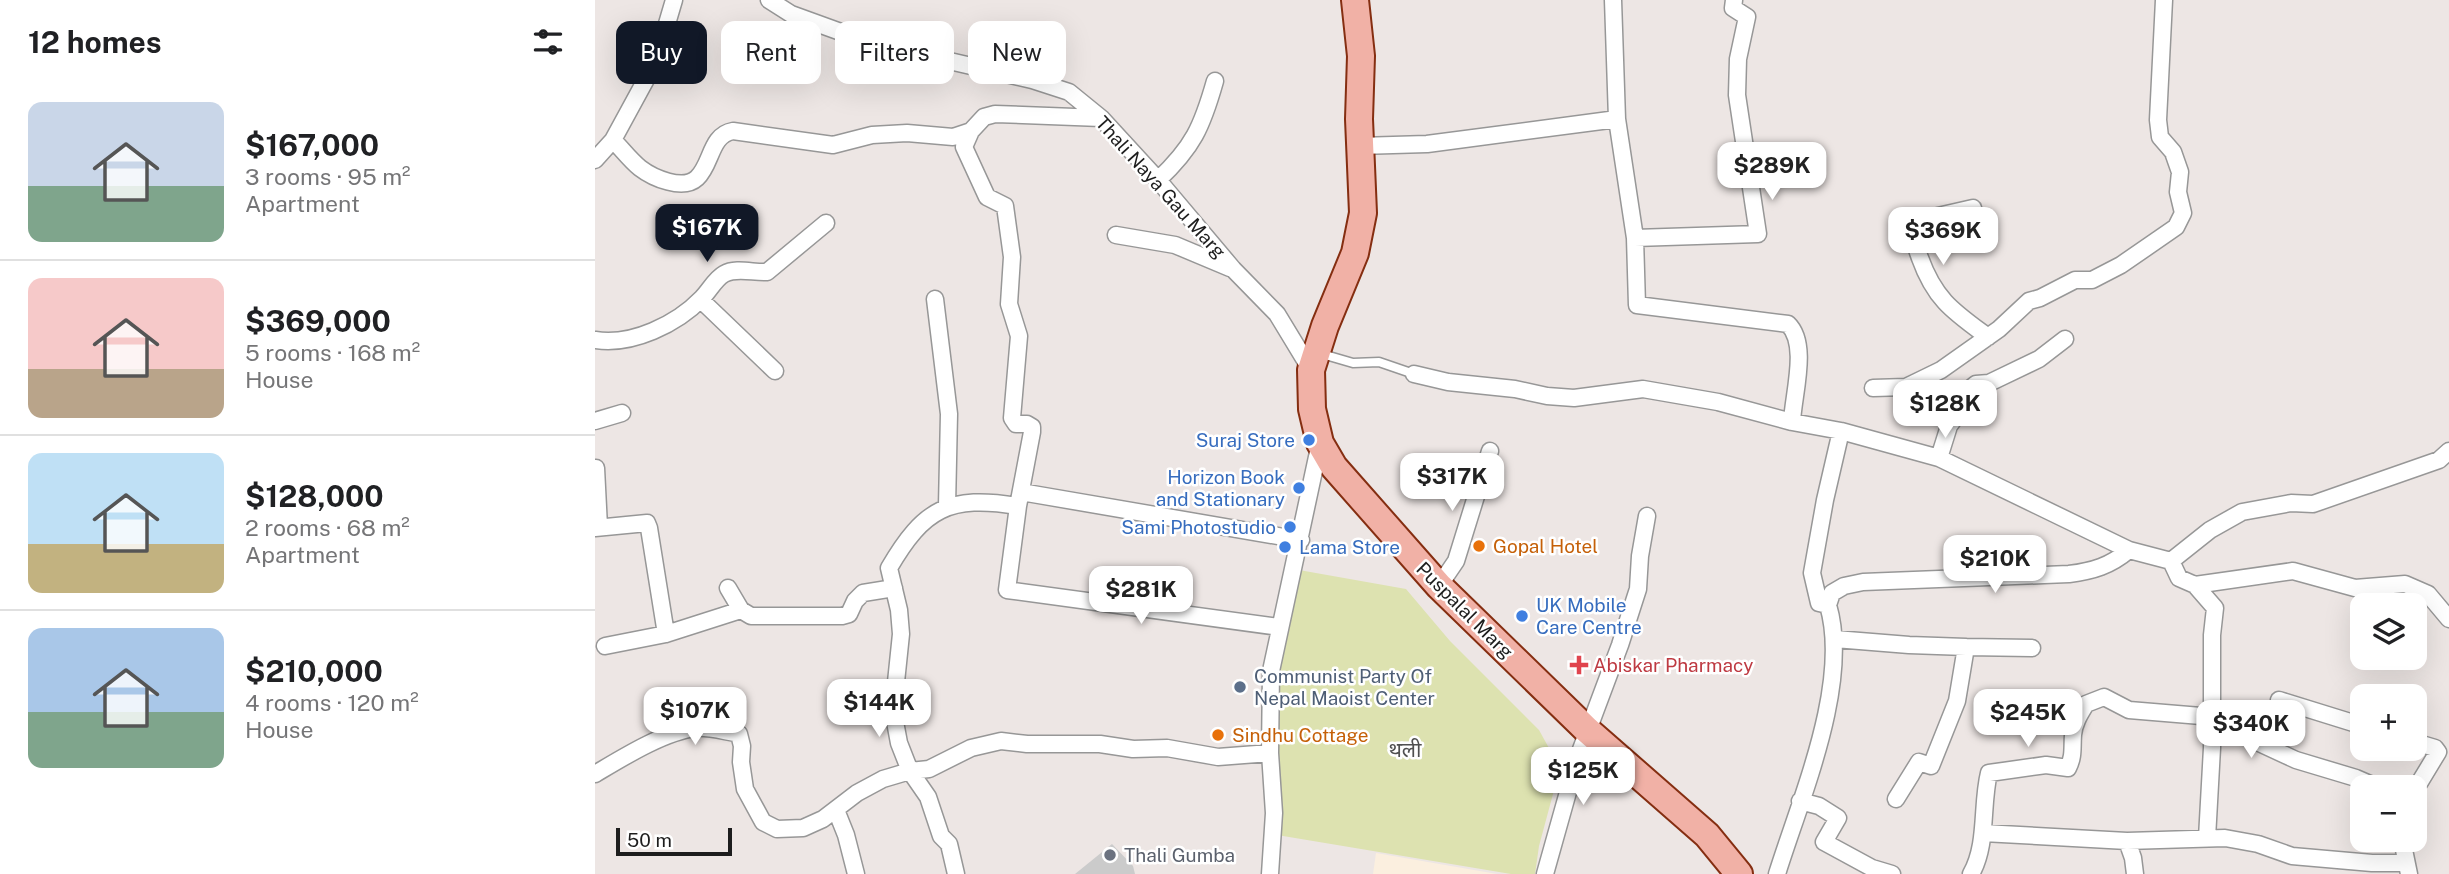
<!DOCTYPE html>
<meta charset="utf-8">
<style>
:root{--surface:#fff;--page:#f2f2f2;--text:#202124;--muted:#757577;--line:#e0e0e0;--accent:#111827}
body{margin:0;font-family:"Public Sans","Noto Sans Devanagari",sans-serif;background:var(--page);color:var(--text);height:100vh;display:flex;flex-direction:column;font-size:26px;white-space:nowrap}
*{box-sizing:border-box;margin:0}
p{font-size:23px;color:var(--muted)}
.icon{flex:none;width:38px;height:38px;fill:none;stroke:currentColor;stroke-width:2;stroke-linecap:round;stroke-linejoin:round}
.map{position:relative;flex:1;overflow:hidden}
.side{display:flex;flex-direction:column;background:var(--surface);width:595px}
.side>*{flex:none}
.guide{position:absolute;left:21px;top:21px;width:665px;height:63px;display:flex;gap:14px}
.controls{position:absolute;left:1755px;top:593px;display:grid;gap:14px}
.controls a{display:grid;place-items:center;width:77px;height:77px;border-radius:14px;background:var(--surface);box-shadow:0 7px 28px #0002;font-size:35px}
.scale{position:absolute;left:21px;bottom:18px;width:116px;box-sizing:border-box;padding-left:7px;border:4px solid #1d1d1d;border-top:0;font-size:19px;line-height:24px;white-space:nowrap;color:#1d1d1d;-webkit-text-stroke:5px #fff;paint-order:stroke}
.price{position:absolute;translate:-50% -60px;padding:0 16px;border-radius:14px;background:#fff;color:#222;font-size:23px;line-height:46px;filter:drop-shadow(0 2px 4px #0008)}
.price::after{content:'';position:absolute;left:50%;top:42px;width:21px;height:16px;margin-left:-10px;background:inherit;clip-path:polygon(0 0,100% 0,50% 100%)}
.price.active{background:var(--accent);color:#fff}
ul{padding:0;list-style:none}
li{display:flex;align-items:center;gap:21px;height:175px;padding:0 28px}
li+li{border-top:2px solid var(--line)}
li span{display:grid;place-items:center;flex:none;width:196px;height:140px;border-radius:14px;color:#555}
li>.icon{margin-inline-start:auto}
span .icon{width:84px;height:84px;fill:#fffc;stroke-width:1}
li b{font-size:30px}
h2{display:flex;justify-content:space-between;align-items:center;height:84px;padding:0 28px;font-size:30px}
.tag{padding:0 24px;border-radius:14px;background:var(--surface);box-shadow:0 7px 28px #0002;font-size:24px;line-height:63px}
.tag.active{background:var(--accent);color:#fff}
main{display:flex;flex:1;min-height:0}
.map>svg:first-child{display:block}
.education{fill:#fbefdf}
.religious{fill:#cbcbcb}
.grass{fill:#dde2b0}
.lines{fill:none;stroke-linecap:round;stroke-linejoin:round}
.lane-casing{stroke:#979797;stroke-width:11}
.street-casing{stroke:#979797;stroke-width:19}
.primary-casing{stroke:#852e11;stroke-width:30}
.lane{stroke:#fff;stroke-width:8}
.street{stroke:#fff;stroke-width:16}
.primary{stroke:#f1b1a6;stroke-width:26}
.shop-dot{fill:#3f7fe0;stroke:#fff;stroke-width:2.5}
.food-dot{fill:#e8710a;stroke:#fff;stroke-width:2.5}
.health-dot{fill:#e0444e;stroke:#fff;stroke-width:2.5}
.service-dot{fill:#5c6f8a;stroke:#fff;stroke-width:2.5}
.worship-dot{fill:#6b7280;stroke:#fff;stroke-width:2.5}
.labels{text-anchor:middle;stroke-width:5;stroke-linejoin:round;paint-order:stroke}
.street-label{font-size:19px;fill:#1d1d1d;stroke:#fff}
.shop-label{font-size:19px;fill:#366cbe;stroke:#fff;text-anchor:end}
.food-label{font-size:19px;fill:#c56008;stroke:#fff;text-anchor:start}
.health-label{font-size:19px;fill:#be3a42;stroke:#fff;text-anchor:start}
.service-label{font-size:19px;fill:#4e5e75;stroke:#fff;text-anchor:start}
.worship-label{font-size:19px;fill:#5b616d;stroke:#fff;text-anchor:start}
.neighbourhood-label{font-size:21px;fill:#505050;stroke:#fff}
</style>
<main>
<section class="side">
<h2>12 homes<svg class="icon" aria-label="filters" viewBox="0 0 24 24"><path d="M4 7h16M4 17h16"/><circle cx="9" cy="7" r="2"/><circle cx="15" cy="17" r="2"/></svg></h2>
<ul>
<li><span style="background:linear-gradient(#c9d6e8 60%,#7fa58c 0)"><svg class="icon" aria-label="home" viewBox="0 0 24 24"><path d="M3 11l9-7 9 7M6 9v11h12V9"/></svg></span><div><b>$167,000</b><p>3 rooms · 95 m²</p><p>Apartment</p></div></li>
<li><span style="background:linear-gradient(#f6c9c9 65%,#b9a48a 0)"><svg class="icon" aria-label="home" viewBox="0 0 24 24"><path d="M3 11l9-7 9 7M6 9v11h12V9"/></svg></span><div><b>$369,000</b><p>5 rooms · 168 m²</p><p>House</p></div></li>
<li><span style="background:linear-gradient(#bfe0f5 65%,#c2b280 0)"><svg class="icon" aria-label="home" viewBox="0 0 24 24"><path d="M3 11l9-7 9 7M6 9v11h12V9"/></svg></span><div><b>$128,000</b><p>2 rooms · 68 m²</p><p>Apartment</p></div></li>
<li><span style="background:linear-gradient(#a9c7e8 60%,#7fa58c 0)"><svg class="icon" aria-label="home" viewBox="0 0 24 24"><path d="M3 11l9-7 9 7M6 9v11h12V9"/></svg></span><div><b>$210,000</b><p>4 rooms · 120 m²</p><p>House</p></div></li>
</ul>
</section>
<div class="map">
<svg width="1854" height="874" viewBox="0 0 1854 874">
<rect width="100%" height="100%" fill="#ede6e4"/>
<!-- education -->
<path class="education" d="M 781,853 L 902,874 L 778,874 Z"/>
<!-- religious -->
<path class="religious" d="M 517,844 L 538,866 L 540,874 L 480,874 Z"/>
<!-- grass -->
<path class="grass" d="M 704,570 L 811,589 L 855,641 L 944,730 L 965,768 L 944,846 L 940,874 L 916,874 L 676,834 L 679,734 L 687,636 Z"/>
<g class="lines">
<defs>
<path id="lane" d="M 727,354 L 758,363 L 784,362 L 819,374"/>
<path id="street" d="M 79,0 L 61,61 L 18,140 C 27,149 35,160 45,168 C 58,178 88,191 102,178 C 117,164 115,135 138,131 L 238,145 L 277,135 L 312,133 L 358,137 L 376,131 L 389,117 L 400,114 L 506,118
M 174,0 L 196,14 L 276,43 L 437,80 L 474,92 L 506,118 L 563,180 L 638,269 L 682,314 L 716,370
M 1018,0 L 1022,119 L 1040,238 L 1042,305 L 1193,324 C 1214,344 1198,395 1197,422
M 376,131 L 369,147 L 392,197 L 410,206 L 417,257 L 414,304 L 424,336 L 417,418 L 421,424 L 432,424 L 437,427 L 437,432 L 423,506 L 412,590 L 684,627
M 764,146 L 832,144 L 1022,119
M 0,160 L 18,140
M 563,180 C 598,147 607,127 620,81
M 1378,208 L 1321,221 C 1316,235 1320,244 1325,258 C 1340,300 1359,312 1393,337
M 521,235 L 580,245 L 635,268
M 1040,238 L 1163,234 L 1142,95 L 1143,59 L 1152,17 L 1138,8 L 1139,0
M 340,299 L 354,414 L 352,506
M 106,300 L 180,371
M 0,340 C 37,346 82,324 107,298 C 115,290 120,279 129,274 C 141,267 159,273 172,272 L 231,223
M 819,374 L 853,382 L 920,389 L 952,396 L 979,398 L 1048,389 L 1123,402 L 1197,422 L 1246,431 L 1344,458 L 1534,550 L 1576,561 L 1615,530 L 1647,512 L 1696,503 L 1718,504 L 1844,460 L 1854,451
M 1278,388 L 1311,387 L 1346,370 L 1404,329 L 1434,301 L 1445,298 L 1480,280 L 1497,280 L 1526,265 L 1581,227 L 1588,213 L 1583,192 L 1585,172 L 1578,152 L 1565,137 L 1563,120 L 1569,0
M 0,421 L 27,413
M 1344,458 L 1354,426 L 1362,415 L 1366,397 L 1371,392 L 1381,384 L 1394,383 L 1444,359 L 1470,339
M 1,468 L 4,527
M 426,492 L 706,540
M 0,528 L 52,523 L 54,528 L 71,634
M 1576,561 L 1584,578 L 1600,585 L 1698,571 L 1760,588 L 1810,584 L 1833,594 L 1854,619
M 1600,585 L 1620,608 L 1617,635 L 1617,748 L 1612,838
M 844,586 L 861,561 L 895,451
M 133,588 L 146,610 L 156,616 L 247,616 L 254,614 L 260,601 L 268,593 L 299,588
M 1233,605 L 1237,593 L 1249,586 L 1268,582 L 1474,574 C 1498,571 1515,566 1534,550
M 1240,639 L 1314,645 L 1371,647 L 1362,701 L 1336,766 L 1324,762 L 1301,799
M 10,646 L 71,634 L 146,610
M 1371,647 L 1437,648
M 1684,700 L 1768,726
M 1820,742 L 1840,748 L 1843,752 L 1820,790
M 0,774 C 27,758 70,731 101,728 C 113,727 128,731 140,733 L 144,734 L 147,746 L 146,762 L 150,789 L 168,822 L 182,829 L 208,828 L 228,819 L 262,793 L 288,779 L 315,771 L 334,769 L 376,748 L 406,741 L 432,744 L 505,744 L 538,749 L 572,748 L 623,757 L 675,753
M 1205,801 L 1224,806 L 1243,818 L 1229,842 L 1277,868 L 1297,874
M 241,810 L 251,835 L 261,874
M 1388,833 L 1532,841 L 1630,838 L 1663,844 L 1697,856 L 1777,863 L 1811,863
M 1807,840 L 1814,874
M 1532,841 L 1538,858 L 1540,874
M 361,874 L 354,844 L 346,836 L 333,797 L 315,771 L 304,743 L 298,711 L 306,634 L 304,610 L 294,568 C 329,508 354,495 423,506
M 675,874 L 679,813 L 675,753 L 676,671 L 725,443
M 950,874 L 982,760 L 1025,645 L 1043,589 L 1045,556 L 1052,516
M 1182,874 C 1206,797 1256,683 1233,605 L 1224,603 L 1217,573 L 1230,500 L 1246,431
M 1376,874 C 1393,844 1386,805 1394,773 L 1451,765 L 1473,768 C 1479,756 1477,748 1478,735 C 1479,723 1485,714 1491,704 L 1509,697 L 1534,710 L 1606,716 L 1701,760 L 1761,778 L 1784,788"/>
<path id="primary" d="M 760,0 L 766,56 L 764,119 L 768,213 L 760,253 L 730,326 L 716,370 L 717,409 L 725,443 L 739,467 L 844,586 L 992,730 L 1112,835 L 1144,874"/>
</defs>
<!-- lane casing -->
<use href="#lane" class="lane-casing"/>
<!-- street casing -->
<use href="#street" class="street-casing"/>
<!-- primary casing -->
<use href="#primary" class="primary-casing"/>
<!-- lane -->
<use href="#lane" class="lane"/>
<!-- street -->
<use href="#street" class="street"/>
<!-- primary -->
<use href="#primary" class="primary"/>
</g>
<!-- markers -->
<g class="shop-dot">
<circle cx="714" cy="440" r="7"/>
<circle cx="704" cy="488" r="7"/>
<circle cx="695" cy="527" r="7"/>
<circle cx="690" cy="547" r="7"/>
<circle cx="927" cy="616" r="7"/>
</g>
<g class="food-dot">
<circle cx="884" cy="546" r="7"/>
<circle cx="623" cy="735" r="7"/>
</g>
<path class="health-dot" d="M980.5 654.5h7v7h7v7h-7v7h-7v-7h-7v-7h7z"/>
<circle class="service-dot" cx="645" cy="687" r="7"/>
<circle class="worship-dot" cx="515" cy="855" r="7"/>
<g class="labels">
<!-- street labels -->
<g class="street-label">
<text transform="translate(566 187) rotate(48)" y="7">Thali Naya Gau Marg</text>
<text transform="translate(870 610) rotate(45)" y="7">Puspalal Marg</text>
</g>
<!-- shop labels -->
<g class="shop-label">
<text x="700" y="447">Suraj Store</text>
<text x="690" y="484">Horizon Book<tspan x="690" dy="22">and Stationary</tspan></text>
<text x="681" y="534">Sami Photostudio</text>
<text x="704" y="554" text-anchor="start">Lama Store</text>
<text x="941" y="612" text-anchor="start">UK Mobile<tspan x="941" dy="22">Care Centre</tspan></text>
</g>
<!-- food labels -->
<g class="food-label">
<text x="898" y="553">Gopal Hotel</text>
<text x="637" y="742">Sindhu Cottage</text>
</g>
<!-- health labels -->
<g class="health-label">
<text x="998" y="672">Abiskar Pharmacy</text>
</g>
<!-- service labels -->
<g class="service-label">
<text x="659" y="683">Communist Party Of<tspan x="659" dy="22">Nepal Maoist Center</tspan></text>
</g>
<!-- worship labels -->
<g class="worship-label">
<text x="529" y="862">Thali Gumba</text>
</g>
<!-- neighbourhood labels -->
<g class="neighbourhood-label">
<text x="810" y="757">थली</text>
</g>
</g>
</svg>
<div class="controls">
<a><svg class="icon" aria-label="layers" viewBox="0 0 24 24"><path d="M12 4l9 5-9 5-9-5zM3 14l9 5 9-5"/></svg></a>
<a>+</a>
<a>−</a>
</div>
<div class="scale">50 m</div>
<b class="price" style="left:1177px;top:202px">$289K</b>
<b class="price active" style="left:112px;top:264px">$167K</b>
<b class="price" style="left:1348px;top:267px">$369K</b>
<b class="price" style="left:1350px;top:440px">$128K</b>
<b class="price" style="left:857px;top:513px">$317K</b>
<b class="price" style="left:1400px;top:595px">$210K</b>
<b class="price" style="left:546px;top:626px">$281K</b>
<b class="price" style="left:284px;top:739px">$144K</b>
<b class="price" style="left:100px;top:747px">$107K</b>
<b class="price" style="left:1433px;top:749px">$245K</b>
<b class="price" style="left:1656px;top:760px">$340K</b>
<b class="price" style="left:988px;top:807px">$125K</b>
<div class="guide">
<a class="tag active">Buy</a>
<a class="tag">Rent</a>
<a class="tag">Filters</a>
<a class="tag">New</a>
</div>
</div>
</main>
